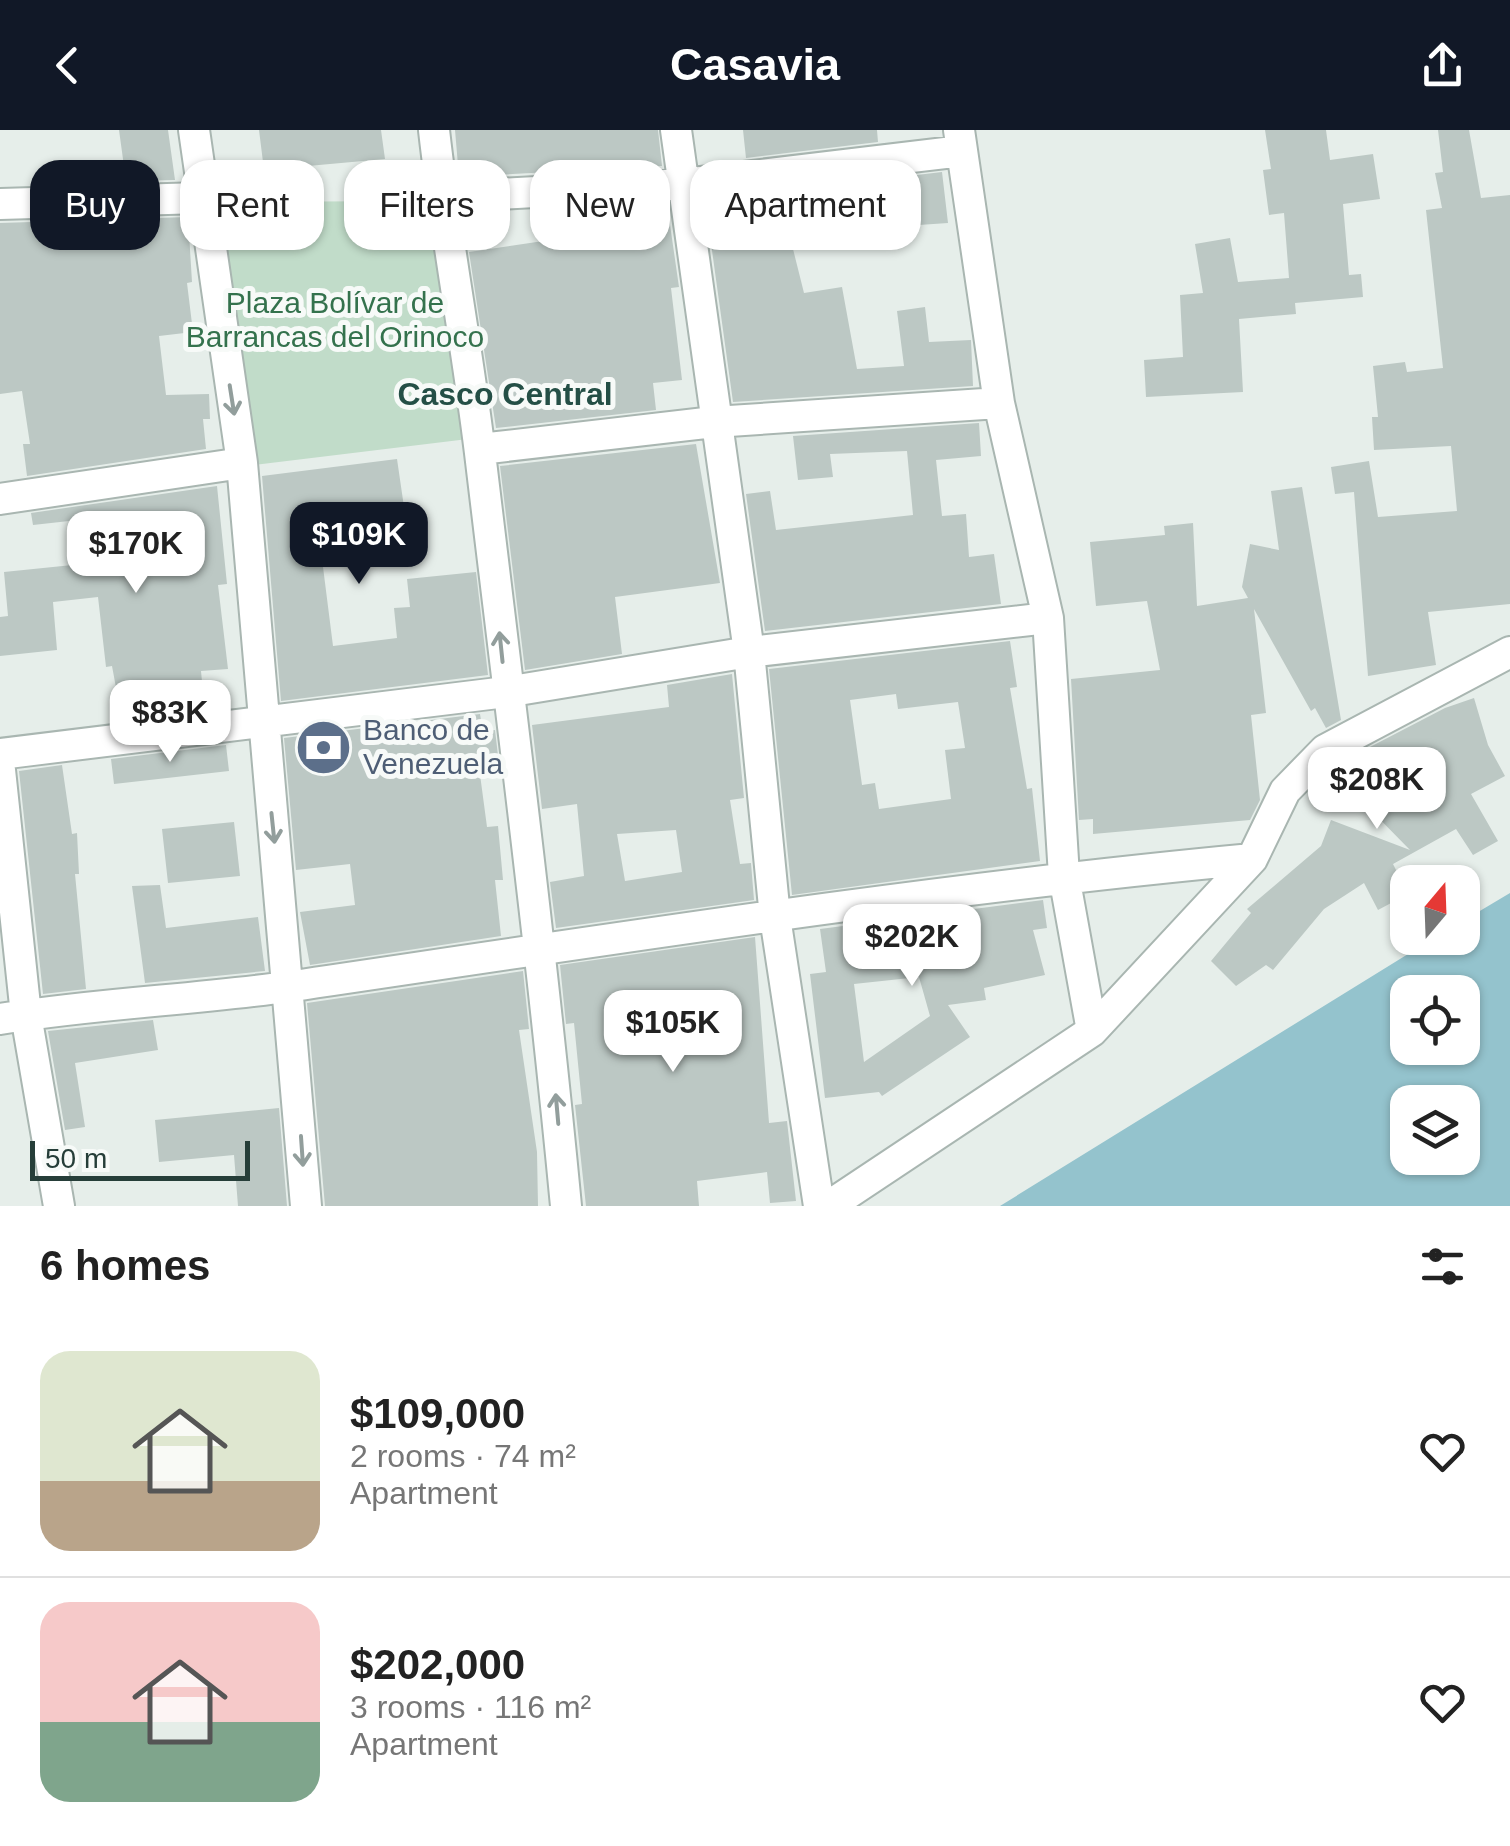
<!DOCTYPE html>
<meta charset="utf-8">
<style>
:root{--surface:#fff;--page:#f6f6f6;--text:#222;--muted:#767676;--line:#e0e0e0;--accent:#111827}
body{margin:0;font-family:Helvetica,sans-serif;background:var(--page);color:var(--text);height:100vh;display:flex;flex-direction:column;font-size:38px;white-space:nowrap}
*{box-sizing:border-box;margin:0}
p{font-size:32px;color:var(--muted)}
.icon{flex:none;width:55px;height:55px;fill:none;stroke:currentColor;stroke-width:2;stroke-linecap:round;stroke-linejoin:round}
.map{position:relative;height:1076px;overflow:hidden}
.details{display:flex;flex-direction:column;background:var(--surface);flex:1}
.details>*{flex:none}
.banner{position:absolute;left:30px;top:30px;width:1000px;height:90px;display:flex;gap:20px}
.needle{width:65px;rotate:19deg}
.controls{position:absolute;left:1390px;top:735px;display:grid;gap:20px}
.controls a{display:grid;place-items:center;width:90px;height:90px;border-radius:20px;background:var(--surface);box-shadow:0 2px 8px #0004;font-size:50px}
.scale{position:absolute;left:30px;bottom:25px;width:220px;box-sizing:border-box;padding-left:10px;border:5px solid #263e39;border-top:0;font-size:28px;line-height:35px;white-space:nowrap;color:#263e39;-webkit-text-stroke:8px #f7faf8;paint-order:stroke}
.price{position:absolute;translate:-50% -85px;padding:0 22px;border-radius:20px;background:#fff;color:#222;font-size:32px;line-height:65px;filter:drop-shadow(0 2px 5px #0008)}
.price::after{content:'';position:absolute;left:50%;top:60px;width:30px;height:22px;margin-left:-15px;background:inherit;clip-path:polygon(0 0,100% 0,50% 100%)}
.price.active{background:var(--accent);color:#fff}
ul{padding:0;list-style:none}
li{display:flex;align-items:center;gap:30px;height:250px;padding:0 40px}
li+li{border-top:2px solid var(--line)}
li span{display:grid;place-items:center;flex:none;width:280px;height:200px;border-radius:30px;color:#555}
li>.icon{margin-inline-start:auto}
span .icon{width:120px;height:120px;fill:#fffc;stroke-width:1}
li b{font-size:42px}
h2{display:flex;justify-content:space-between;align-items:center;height:120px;padding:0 40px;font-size:42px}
.chip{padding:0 35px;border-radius:30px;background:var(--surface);box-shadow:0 2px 8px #0004;font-size:35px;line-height:90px}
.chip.active{background:var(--accent);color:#fff}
header{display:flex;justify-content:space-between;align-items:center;height:130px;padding:0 40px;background:var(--accent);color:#fff;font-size:45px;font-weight:700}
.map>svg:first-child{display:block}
.green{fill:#c1dcc9}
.water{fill:#94c3cd;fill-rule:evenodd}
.building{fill:#bcc8c4;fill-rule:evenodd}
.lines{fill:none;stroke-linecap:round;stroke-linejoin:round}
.street-casing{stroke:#a9b6b1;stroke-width:34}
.street{stroke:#fff;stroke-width:30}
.oneway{stroke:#929e9c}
.labels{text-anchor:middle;stroke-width:10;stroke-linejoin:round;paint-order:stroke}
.park-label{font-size:30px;fill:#34724d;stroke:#f7faf8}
.service-label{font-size:30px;fill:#4e5e75;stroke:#f7faf8;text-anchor:start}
.neighbourhood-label{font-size:32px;font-weight:bold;fill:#244f46;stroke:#f7faf8}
</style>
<header><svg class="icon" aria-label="back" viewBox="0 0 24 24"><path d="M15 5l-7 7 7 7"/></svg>Casavia<svg class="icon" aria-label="share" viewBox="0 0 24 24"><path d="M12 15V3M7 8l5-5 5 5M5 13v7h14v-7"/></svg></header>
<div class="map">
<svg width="1510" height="1076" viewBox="0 0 1510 1076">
<rect width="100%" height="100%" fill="#e6eeea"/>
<!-- green -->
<path class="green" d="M 439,71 L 468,309 L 230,338 L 207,72 Z"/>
<!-- water -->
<path class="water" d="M 1510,763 L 1510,1076 L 1000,1076 L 1434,808 L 1462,808 L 1463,791 ZM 1408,862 L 1462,862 L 1462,918 L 1408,918 ZM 1408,972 L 1462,972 L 1462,1028 L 1408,1028 Z"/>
<!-- building -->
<path class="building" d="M 119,0 L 168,0 L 175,50 L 126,51 Z
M 259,0 L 381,0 L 385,29 L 264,40 Z
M 455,0 L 658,0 L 662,36 L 459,47 Z
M 743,0 L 877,0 L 878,12 L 746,28 Z
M 1265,0 L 1326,0 L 1330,30 L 1373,24 L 1380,69 L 1343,74 L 1349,145 L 1361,144 L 1363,167 L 1295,173 L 1296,184 L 1239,189 L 1243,262 L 1146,267 L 1144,230 L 1183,227 L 1180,165 L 1203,163 L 1195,114 L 1230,108 L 1238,152 L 1289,148 L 1284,83 L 1269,85 L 1263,40 L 1271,39 Z
M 1438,0 L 1469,0 L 1481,68 L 1510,65 L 1510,474 L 1428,482 L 1436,535 L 1368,546 L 1354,362 L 1335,364 L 1331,337 L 1369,331 L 1378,387 L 1457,381 L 1451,316 L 1374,320 L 1372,287 L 1378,287 L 1373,236 L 1405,232 L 1407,242 L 1443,238 L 1426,80 L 1442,78 L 1435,43 L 1443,42 Z
M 942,42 L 948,93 L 846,100 L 846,93 L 788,99 L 804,163 L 842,157 L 857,239 L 904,236 L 897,181 L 925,177 L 929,212 L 971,210 L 973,256 L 733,272 L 705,70 Z
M 667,74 L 679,157 L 671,158 L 682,250 L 653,253 L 656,280 L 496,298 L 469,122 L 550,110 L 546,80 Z
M 188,87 L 192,152 L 187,153 L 193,202 L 159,206 L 166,265 L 209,264 L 210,289 L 203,289 L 206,319 L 27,346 L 23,314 L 30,314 L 22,261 L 0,264 L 0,93 Z
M 979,293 L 981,326 L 936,330 L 942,386 L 966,384 L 969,427 L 994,424 L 1001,474 L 765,501 L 746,364 L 770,361 L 776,400 L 913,385 L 907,321 L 830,324 L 833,347 L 798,350 L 793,306 Z
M 696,314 L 720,453 L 615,467 L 622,524 L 525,540 L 500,336 Z
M 397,329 L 411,425 L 323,437 L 333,516 L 397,508 L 394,478 L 410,477 L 407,449 L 476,442 L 488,545 L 281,571 L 262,346 Z
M 217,356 L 227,454 L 218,455 L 228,539 L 201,541 L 203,562 L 187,563 L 189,582 L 122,590 L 112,536 L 106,537 L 98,467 L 53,472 L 57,520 L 0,526 L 0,487 L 8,486 L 4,442 L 92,433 L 87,389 L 33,395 L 31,383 Z
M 1302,357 L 1341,590 L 1326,598 L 1315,578 L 1311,581 L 1254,479 L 1266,583 L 1251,585 L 1260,670 L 1250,690 L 1093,704 L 1093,689 L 1079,690 L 1071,549 L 1160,540 L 1147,471 L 1096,476 L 1090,412 L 1165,405 L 1164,396 L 1193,393 L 1197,476 L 1248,468 L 1242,457 L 1250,414 L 1279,420 L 1271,361 Z
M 1010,511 L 1017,557 L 1010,558 L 1027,659 L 1032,658 L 1040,731 L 792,765 L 769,539 ZM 896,564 L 898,579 L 958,572 L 965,618 L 945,620 L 951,669 L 879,679 L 875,653 L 862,655 L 850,570 Z
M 732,544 L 744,668 L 730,670 L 740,734 L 751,733 L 754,770 L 556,798 L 550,752 L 584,746 L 577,674 L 542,679 L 532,595 L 669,577 L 667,555 ZM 676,700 L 682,742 L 625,751 L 617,704 Z
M 1474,568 L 1488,615 L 1505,646 L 1471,664 L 1498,711 L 1473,725 L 1456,699 L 1393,734 L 1408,764 L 1378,780 L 1364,753 L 1324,779 L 1273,840 L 1266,835 L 1236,856 L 1211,831 L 1251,783 L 1247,779 L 1321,716 L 1331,690 L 1410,720 L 1354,663 L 1358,660 L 1342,643 L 1370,617 L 1445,578 Z
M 480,584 L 483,602 L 495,600 L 499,634 L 479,637 L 487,697 L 498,696 L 503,750 L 495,750 L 501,806 L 310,835 L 300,782 L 355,775 L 350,734 L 296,740 L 284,608 Z
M 226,615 L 229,641 L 114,654 L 111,629 Z
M 62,635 L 72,704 L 77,703 L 79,744 L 75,744 L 86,859 L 43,864 L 19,641 Z
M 234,692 L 240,746 L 168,753 L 162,699 Z
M 160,755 L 166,798 L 258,787 L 265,841 L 145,853 L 132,756 Z
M 1043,770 L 1047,798 L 1033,800 L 1045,845 L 984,858 L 986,870 L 948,875 L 970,907 L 882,966 L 879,962 L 825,968 L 810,844 L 826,842 L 820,799 ZM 919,847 L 930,886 L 864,932 L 854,854 Z
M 755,807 L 769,993 L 787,991 L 796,1071 L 770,1073 L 767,1042 L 697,1051 L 699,1076 L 586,1076 L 575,975 L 582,974 L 574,893 L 566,894 L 560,835 Z
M 523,841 L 529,899 L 519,900 L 537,1022 L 538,1076 L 325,1076 L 307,873 Z
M 153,890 L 158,920 L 75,933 L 85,997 L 65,1000 L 48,901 Z
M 279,978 L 287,1076 L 238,1076 L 234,1025 L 159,1032 L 155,990 Z"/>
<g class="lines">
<defs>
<path id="street" d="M 194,0 L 242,333 L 306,1076
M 434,0 C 446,108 467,215 480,323 C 510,574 542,824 566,1076
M 676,0 L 749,522 L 775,787 L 819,1076
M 959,0 L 999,273 L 1048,488 L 1064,746 L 1092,901
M 441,67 L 684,54 L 962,21
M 0,74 L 201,68
M 480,319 L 714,292 L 999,273
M 0,369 L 242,333
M 0,624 L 506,562 L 749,522 L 1048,488
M 0,640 L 26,885 L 59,1076
M 0,889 C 97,873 196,870 293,856 C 612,809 931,759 1252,729
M 829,1076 L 1092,901 L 1252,729 L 1285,661 L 1325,620 L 1510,522"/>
</defs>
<!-- street casing -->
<use href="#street" class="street-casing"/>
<!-- street -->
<use href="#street" class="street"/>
</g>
<!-- one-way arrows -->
<defs><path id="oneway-shaft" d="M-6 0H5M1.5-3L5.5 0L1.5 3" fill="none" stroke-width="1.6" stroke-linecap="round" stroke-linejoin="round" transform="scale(2.5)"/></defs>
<g class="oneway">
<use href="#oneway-shaft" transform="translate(232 270) rotate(81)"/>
<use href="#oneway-shaft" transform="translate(501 517) rotate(-96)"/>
<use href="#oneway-shaft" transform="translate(273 698) rotate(84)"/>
<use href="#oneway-shaft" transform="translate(557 979) rotate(-95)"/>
<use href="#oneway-shaft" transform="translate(302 1021) rotate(86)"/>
</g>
<!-- icons -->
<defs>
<symbol id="bank-disc" viewBox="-11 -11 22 22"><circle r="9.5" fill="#5c6f8a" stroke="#f7faf8"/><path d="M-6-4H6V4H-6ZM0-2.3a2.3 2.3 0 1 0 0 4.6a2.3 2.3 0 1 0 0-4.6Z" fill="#fff"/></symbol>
</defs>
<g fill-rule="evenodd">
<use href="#bank-disc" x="292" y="586" width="63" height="63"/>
</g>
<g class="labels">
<!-- park labels -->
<g class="park-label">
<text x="335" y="183">Plaza Bolívar de<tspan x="335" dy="34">Barrancas del Orinoco</tspan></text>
</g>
<!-- service labels -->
<g class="service-label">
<text x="363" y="610">Banco de<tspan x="363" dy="34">Venezuela</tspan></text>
</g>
<!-- neighbourhood labels -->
<g class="neighbourhood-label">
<text x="505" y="275">Casco Central</text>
</g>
</g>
</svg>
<div class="controls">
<a><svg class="needle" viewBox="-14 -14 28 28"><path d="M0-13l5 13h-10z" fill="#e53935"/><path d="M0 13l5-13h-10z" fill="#767676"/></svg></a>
<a><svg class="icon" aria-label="locate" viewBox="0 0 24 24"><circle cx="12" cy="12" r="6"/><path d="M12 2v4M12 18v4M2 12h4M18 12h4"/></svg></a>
<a><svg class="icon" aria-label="layers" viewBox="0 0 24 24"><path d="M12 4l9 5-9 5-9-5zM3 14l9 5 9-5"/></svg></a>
</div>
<div class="scale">50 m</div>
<b class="price active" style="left:359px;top:457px">$109K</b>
<b class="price" style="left:136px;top:466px">$170K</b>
<b class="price" style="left:170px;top:635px">$83K</b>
<b class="price" style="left:1377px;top:702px">$208K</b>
<b class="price" style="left:912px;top:859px">$202K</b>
<b class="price" style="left:673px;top:945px">$105K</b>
<div class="banner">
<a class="chip active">Buy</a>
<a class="chip">Rent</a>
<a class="chip">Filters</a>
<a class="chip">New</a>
<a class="chip">Apartment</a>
</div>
</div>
<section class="details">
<h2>6 homes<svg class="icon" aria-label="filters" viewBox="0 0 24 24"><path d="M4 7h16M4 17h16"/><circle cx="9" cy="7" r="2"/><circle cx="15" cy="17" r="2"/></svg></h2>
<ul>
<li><span style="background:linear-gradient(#dfe7d0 65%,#b9a48a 0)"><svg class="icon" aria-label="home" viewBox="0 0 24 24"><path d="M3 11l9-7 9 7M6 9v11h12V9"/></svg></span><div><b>$109,000</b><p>2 rooms · 74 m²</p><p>Apartment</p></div><svg class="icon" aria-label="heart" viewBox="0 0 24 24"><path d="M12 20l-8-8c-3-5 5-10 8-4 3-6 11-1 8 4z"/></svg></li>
<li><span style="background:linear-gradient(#f6c9c9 60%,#7fa58c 0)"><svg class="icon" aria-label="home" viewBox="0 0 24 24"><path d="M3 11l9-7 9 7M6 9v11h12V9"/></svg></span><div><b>$202,000</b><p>3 rooms · 116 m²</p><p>Apartment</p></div><svg class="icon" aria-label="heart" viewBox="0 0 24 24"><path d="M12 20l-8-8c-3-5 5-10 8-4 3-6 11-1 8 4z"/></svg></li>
</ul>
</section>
